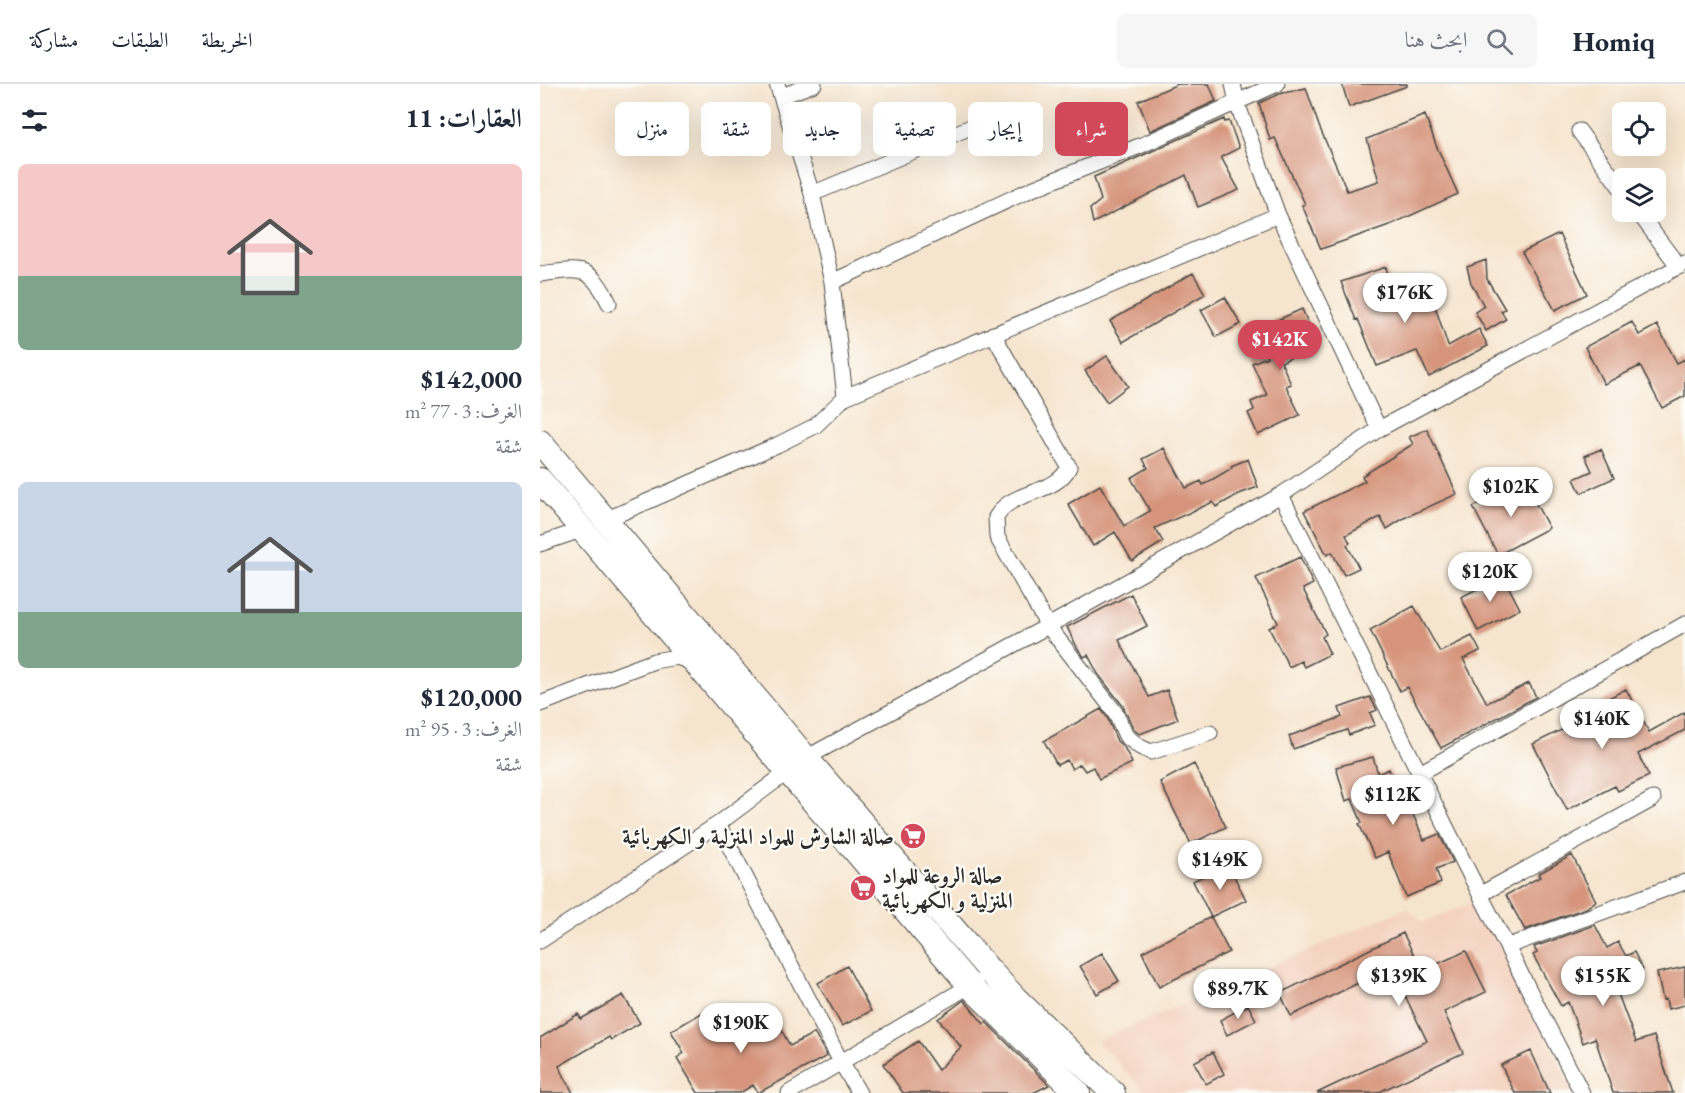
<!DOCTYPE html>
<html lang="ar">
<meta charset="utf-8">
<style>
:root{--surface:#fff;--page:#f6f6f7;--text:#1f2937;--muted:#747a83;--line:#e0e1e3;--accent:#d1495b}
body{margin:0;font-family:"EB Garamond",Amiri,serif;background:var(--page);color:var(--text);direction:rtl;height:100vh;display:flex;flex-direction:column;font-size:22px;white-space:nowrap}
*{box-sizing:border-box;margin:0}
p{font-size:20px;color:var(--muted)}
.icon{flex:none;width:33px;height:33px;fill:none;stroke:currentColor;stroke-width:2;stroke-linecap:round;stroke-linejoin:round}
.map{position:relative;flex:1;overflow:hidden;direction:ltr}
.side{display:flex;flex-direction:column;background:var(--surface);width:540px}
.side>*{flex:none}
.hud{position:absolute;left:18px;top:18px;width:570px;height:54px;direction:rtl;display:flex;gap:12px}
.controls{position:absolute;left:1072px;top:18px;display:grid;gap:12px}
.controls a{display:grid;place-items:center;width:54px;height:54px;border-radius:9px;background:var(--surface);box-shadow:0 6px 24px #0002;font-size:30px}
.price{position:absolute;translate:-50% -51px;padding:0 14px;border-radius:21px;background:#fff;color:#222;font-size:20px;line-height:39px;filter:drop-shadow(0 2px 3px #0008)}
.price::after{content:'';position:absolute;left:50%;top:36px;width:18px;height:14px;margin-left:-9px;background:inherit;clip-path:polygon(0 0,100% 0,50% 100%)}
.price.on{background:var(--accent);color:#fff}
ul{padding:0;list-style:none}
li{display:grid;align-content:center;gap:12px;height:318px;padding:0 18px}
li span{display:grid;place-items:center;height:186px;border-radius:9px;color:#555}
li>.icon{margin-inline-start:auto}
span .icon{width:108px;height:108px;fill:#fffc;stroke-width:1}
li b{font-size:26px}
h2{display:flex;justify-content:space-between;align-items:center;height:72px;padding:0 18px;font-size:26px}
.pill{padding:0 21px;border-radius:9px;background:var(--surface);box-shadow:0 6px 24px #0002;font-size:21px;line-height:54px}
.pill.on{background:var(--accent);color:#fff}
header{display:flex;align-items:center;gap:36px;box-sizing:border-box;height:84px;padding:0 30px;background:var(--surface);border-bottom:2px solid var(--line)}
header strong{font-size:28px}
nav{display:flex;gap:33px;margin-inline-start:auto;font-size:21px}
.search{width:420px;height:54px;background:var(--page);display:flex;align-items:center;gap:15px;box-sizing:border-box;padding:0 21px;border-radius:9px;color:var(--muted);font-size:22px}
main{display:flex;flex:1;min-height:0}
.map>svg:first-child{display:block}
.built{fill:#f4d3c0}
.building{fill:#d6947b}
.lines{fill:none;stroke-linecap:round;stroke-linejoin:round}
.minor-casing{stroke:#494743;stroke-width:17}
.primary-casing{stroke:#494743;stroke-width:26}
.minor{stroke:#fff;stroke-width:15}
.primary{stroke:#fff;stroke-width:24}
.labels{text-anchor:middle;stroke-width:4.5;stroke-linejoin:round;paint-order:stroke}
.poi-label{font-size:22px;font-weight:bold;fill:#2b2b2b;stroke:#fdfcf7;text-anchor:end}
</style>
<header>
<strong>Homiq</strong>
<div class="search"><svg class="icon" aria-label="search" viewBox="0 0 24 24"><circle cx="10" cy="10" r="6"/><path d="M15 15l6 6"/></svg>ابحث هنا</div>
<nav><a>الخريطة</a><a>الطبقات</a><a>مشاركة</a></nav>
</header>
<main>
<div class="map">
<svg width="1145" height="1009" viewBox="0 0 1145 1009">
<rect width="100%" height="100%" fill="#fdfcf7"/>
<filter id="ink" filterUnits="userSpaceOnUse"><feTurbulence type="fractalNoise" baseFrequency=".0167" numOctaves="2"/><feDisplacementMap in="SourceGraphic" scale="12" xChannelSelector="R" yChannelSelector="G"/><feConvolveMatrix kernelMatrix="1 2 1 2 8 2 1 2 1" color-interpolation-filters="sRGB"/></filter>
<filter id="wash" filterUnits="userSpaceOnUse"><feTurbulence type="fractalNoise" baseFrequency=".008" numOctaves="4" result="noise"/><feDisplacementMap in="SourceGraphic" scale="24" xChannelSelector="R" yChannelSelector="G"/><feGaussianBlur stdDeviation="1.35" result="paint"/><feColorMatrix in="noise" values="0 0 0 0 0 0 0 0 0 0 0 0 0 0 0 0 0 1.4 0 .05"/><feComposite in="paint" operator="in"/></filter>
<g filter="url(#wash)">
<rect width="100%" height="100%" fill="#f6e5ce"/>
<!-- built -->
<path class="built" d="M 939,816 L 1034,1009 L 607,1009 L 557,957 L 867,824 L 883,838 Z"/>
<g id="blocks">
<!-- building -->
<path class="building" d="M 638,0 L 669,0 L 676,17 L 610,47 L 598,17 Z
M 802,0 L 867,0 L 867,2 L 809,23 Z
M 766,4 L 779,42 L 807,107 L 839,97 L 827,55 L 885,31 L 896,61 L 918,110 L 852,140 L 781,165 L 762,121 L 765,120 L 735,54 L 730,56 L 719,19 L 739,10 Z
M 684,35 L 685,38 L 689,37 L 699,64 L 681,73 L 699,106 L 658,123 L 646,91 L 553,139 L 550,125 L 561,116 L 554,93 Z
M 1019,150 L 1047,210 L 1015,226 L 982,168 Z
M 946,176 L 947,195 L 965,225 L 961,227 L 966,235 L 946,247 L 935,228 L 944,222 L 931,199 L 927,183 Z
M 846,183 L 855,217 L 889,204 L 908,262 L 939,245 L 948,262 L 889,293 L 877,267 L 837,282 L 818,235 L 816,236 L 801,198 Z
M 653,189 L 665,210 L 583,258 L 570,237 Z
M 685,213 L 701,240 L 676,253 L 661,226 Z
M 762,225 L 778,261 L 741,278 L 751,300 L 746,302 L 760,331 L 718,351 L 708,329 L 714,326 L 711,318 L 727,311 L 712,279 L 727,273 L 720,257 L 738,249 L 733,238 Z
M 1092,238 L 1099,251 L 1117,241 L 1137,279 L 1145,275 L 1145,312 L 1122,324 L 1100,282 L 1064,300 L 1045,263 Z
M 567,272 L 588,302 L 567,318 L 545,287 Z
M 887,345 L 917,410 L 864,434 L 847,445 L 840,433 L 806,451 L 810,459 L 807,461 L 819,484 L 804,491 L 792,468 L 787,471 L 764,427 L 825,397 L 822,392 L 873,360 L 869,353 Z
M 624,364 L 646,404 L 661,397 L 663,401 L 692,384 L 691,382 L 708,375 L 718,403 L 699,410 L 676,423 L 673,418 L 615,444 L 623,458 L 592,477 L 575,448 L 553,462 L 528,420 L 560,401 L 584,442 L 610,427 L 591,394 L 608,384 L 603,375 Z
M 1061,365 L 1074,394 L 1041,409 L 1034,395 L 1052,387 L 1045,372 Z
M 983,396 L 1009,444 L 958,471 L 933,423 Z
M 760,473 L 773,500 L 763,505 L 786,550 L 782,553 L 790,570 L 764,583 L 761,577 L 749,583 L 729,544 L 738,539 L 716,494 Z
M 963,492 L 980,525 L 938,547 L 921,513 Z
M 591,510 L 607,542 L 579,556 L 609,613 L 627,606 L 638,635 L 600,650 L 594,646 L 583,622 L 558,590 L 548,571 L 544,573 L 537,563 L 527,543 Z
M 874,522 L 900,568 L 932,552 L 940,567 L 923,575 L 947,619 L 989,599 L 996,613 L 901,664 L 867,603 L 860,607 L 830,546 Z
M 1086,605 L 1109,648 L 1145,628 L 1145,646 L 1098,670 L 1109,692 L 1078,707 L 1075,702 L 1027,726 L 993,660 L 1040,637 L 1036,631 Z
M 830,613 L 837,626 L 830,629 L 835,641 L 809,651 L 807,646 L 753,665 L 749,652 L 802,633 L 799,624 Z
M 561,625 L 567,633 L 577,657 L 584,663 L 592,679 L 559,695 L 553,683 L 545,687 L 540,680 L 532,685 L 527,676 L 517,681 L 504,657 Z
M 833,673 L 838,690 L 849,685 L 869,727 L 871,726 L 884,756 L 899,750 L 913,778 L 896,785 L 901,799 L 866,813 L 848,768 L 835,774 L 819,740 L 822,739 L 812,715 L 806,717 L 796,683 Z
M 654,680 L 686,743 L 651,760 L 620,698 Z
M 1032,771 L 1056,817 L 1046,824 L 985,846 L 966,811 L 1000,793 L 998,790 Z
M 688,780 L 706,816 L 671,833 L 653,797 Z
M 671,833 L 689,868 L 619,903 L 602,868 Z
M 1055,841 L 1067,864 L 1078,858 L 1086,872 L 1094,868 L 1103,886 L 1075,902 L 1096,958 L 1114,952 L 1133,1009 L 1073,1009 L 1055,954 L 1043,959 L 1028,918 L 1021,922 L 993,871 L 997,869 L 994,863 Z
M 863,849 L 882,887 L 926,867 L 946,908 L 904,928 L 923,969 L 837,1009 L 777,1009 L 887,957 L 851,883 L 751,932 L 740,909 Z
M 562,869 L 579,897 L 557,910 L 540,882 Z
M 307,882 L 331,927 L 302,942 L 278,899 Z
M 1145,883 L 1145,921 L 1128,925 L 1126,915 L 1123,916 L 1117,889 Z
M 83,911 L 100,939 L 71,956 L 69,953 L 19,982 L 33,1009 L 0,1009 L 0,954 L 38,930 L 41,935 Z
M 424,916 L 444,940 L 446,938 L 509,1001 L 493,1009 L 363,1009 L 343,980 L 378,957 L 398,986 L 421,963 L 398,935 Z
M 708,921 L 716,936 L 687,951 L 680,936 Z
M 170,924 L 187,952 L 232,928 L 250,962 L 274,949 L 287,972 L 218,1009 L 213,1001 L 200,1009 L 158,1009 L 137,974 L 144,969 L 131,947 Z
M 991,967 L 1010,1009 L 975,1009 L 961,981 Z
M 673,968 L 684,990 L 666,1000 L 654,978 Z"/>
</g>
</g>
<g filter="url(#ink)">
<use href="#blocks" fill-opacity="0" stroke="#494743" stroke-width="1.5"/>
<g class="lines">
<defs>
<path id="minor" d="M 237,0 L 272,110 L 292,198 L 305,313
M 693,0 L 697,19 L 738,131 L 839,345
M 242,12 L 274,0
M 1039,47 L 1083,107
M 272,110 L 452,34
M 1098,128 L 1139,183
M 0,190 C 40,185 50,180 69,219
M 292,198 L 492,105 L 602,61 L 737,0
M 453,250 L 529,383 C 517,408 484,406 465,422 C 461,425 459,430 456,433 L 457,453 L 508,542 L 575,628 L 586,652 L 600,663 L 611,668 L 670,649
M 741,411 L 926,783 L 1042,1009
M 65,436 L 237,361 L 275,342 L 305,313 L 738,131
M 0,460 L 41,446
M 0,620 L 114,577 L 136,573 L 153,578
M 880,689 L 1145,540
M 178,740 L 301,978 L 319,1009
M 941,810 L 1113,715
M 0,857 L 178,740 L 266,674 L 508,542 L 741,411 L 839,345 L 1145,179
M 968,862 L 1145,798
M 249,1009 L 436,898"/>
<path id="primary" d="M 0,358 L 266,674 L 450,887 L 475,914 L 573,1009
M 0,396 L 431,903 L 538,1009"/>
</defs>
<!-- minor casing -->
<use href="#minor" class="minor-casing"/>
<!-- primary casing -->
<use href="#primary" class="primary-casing"/>
<!-- minor -->
<use href="#minor" class="minor"/>
<!-- primary -->
<use href="#primary" class="primary"/>
</g>
</g>
<!-- icons -->
<defs>
<symbol id="supermarket-disc" viewBox="-11 -11 22 22"><circle r="9.5" fill="#d1495b" stroke="#fdfcf7"/><path d="M-6-5.5h2.5l.6 2H6L4.5 2H-2.5L-4.4-4H-6ZM-1.5 3.2a1.3 1.3 0 1 0 .1 0ZM3 3.2a1.3 1.3 0 1 0 .1 0Z" fill="#fff"/></symbol>
</defs>
<g fill-rule="evenodd">
<use href="#supermarket-disc" x="358" y="737" width="30" height="30"/>
<use href="#supermarket-disc" x="308" y="789" width="30" height="30"/>
</g>
<g class="labels">
<!-- poi labels -->
<g class="poi-label">
<text x="354" y="760">صالة الشاوش للمواد المنزلية و الكهربائية</text>
<text x="342" y="799" text-anchor="start">صالة الروعة للمواد<tspan x="342" dy="25">المنزلية و الكهربائية</tspan></text>
</g>
</g>
</svg>
<div class="controls">
<a><svg class="icon" aria-label="locate" viewBox="0 0 24 24"><circle cx="12" cy="12" r="6"/><path d="M12 2v4M12 18v4M2 12h4M18 12h4"/></svg></a>
<a><svg class="icon" aria-label="layers" viewBox="0 0 24 24"><path d="M12 4l9 5-9 5-9-5zM3 14l9 5 9-5"/></svg></a>
</div>
<b class="price" style="left:865px;top:240px">$176K</b>
<b class="price on" style="left:740px;top:287px">$142K</b>
<b class="price" style="left:971px;top:434px">$102K</b>
<b class="price" style="left:950px;top:519px">$120K</b>
<b class="price" style="left:1062px;top:666px">$140K</b>
<b class="price" style="left:853px;top:742px">$112K</b>
<b class="price" style="left:680px;top:807px">$149K</b>
<b class="price" style="left:859px;top:923px">$139K</b>
<b class="price" style="left:1063px;top:923px">$155K</b>
<b class="price" style="left:698px;top:936px">$89.7K</b>
<b class="price" style="left:201px;top:970px">$190K</b>
<div class="hud">
<a class="pill on">شراء</a>
<a class="pill">إيجار</a>
<a class="pill">تصفية</a>
<a class="pill">جديد</a>
<a class="pill">شقة</a>
<a class="pill">منزل</a>
</div>
</div>
<section class="side">
<h2>العقارات: 11<svg class="icon" aria-label="filters" viewBox="0 0 24 24"><path d="M4 7h16M4 17h16"/><circle cx="9" cy="7" r="2"/><circle cx="15" cy="17" r="2"/></svg></h2>
<ul>
<li><span style="background:linear-gradient(#f6c9c9 60%,#7fa58c 0)"><svg class="icon" aria-label="home" viewBox="0 0 24 24"><path d="M3 11l9-7 9 7M6 9v11h12V9"/></svg></span><div><b>$142,000</b><p>الغرف: 3 · 77 m²</p><p>شقة</p></div></li>
<li><span style="background:linear-gradient(#c9d6e8 70%,#7fa58c 0)"><svg class="icon" aria-label="home" viewBox="0 0 24 24"><path d="M3 11l9-7 9 7M6 9v11h12V9"/></svg></span><div><b>$120,000</b><p>الغرف: 3 · 95 m²</p><p>شقة</p></div></li>
</ul>
</section>
</main>
